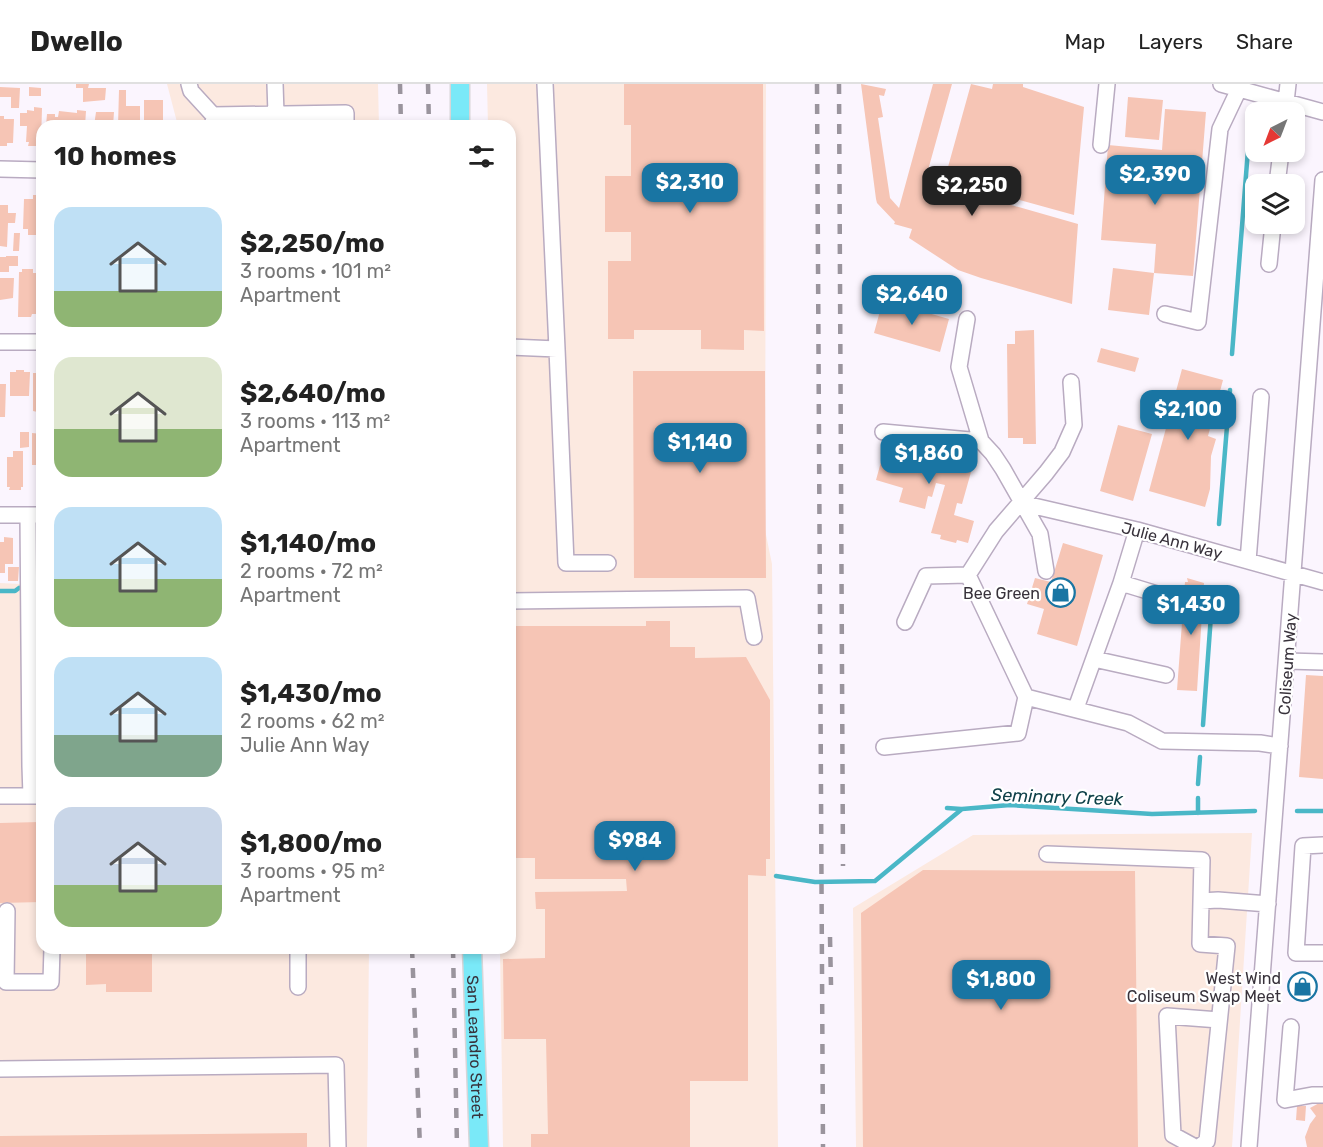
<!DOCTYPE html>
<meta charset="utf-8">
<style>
:root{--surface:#fff;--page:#f6f6f6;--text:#222;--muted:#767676;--line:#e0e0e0;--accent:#1975a3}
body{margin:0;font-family:Rubik,sans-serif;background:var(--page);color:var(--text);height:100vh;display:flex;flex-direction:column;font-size:22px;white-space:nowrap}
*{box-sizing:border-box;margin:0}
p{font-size:20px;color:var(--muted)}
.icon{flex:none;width:33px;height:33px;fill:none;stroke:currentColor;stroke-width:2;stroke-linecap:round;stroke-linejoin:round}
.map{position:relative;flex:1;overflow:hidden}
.details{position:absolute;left:36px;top:36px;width:480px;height:834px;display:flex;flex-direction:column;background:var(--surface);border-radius:18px;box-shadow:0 3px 9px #0003}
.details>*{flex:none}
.needle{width:39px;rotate:222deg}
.fabs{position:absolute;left:1245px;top:18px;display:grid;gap:12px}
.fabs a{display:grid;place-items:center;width:60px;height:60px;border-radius:12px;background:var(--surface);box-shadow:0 3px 9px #0003;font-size:30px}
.price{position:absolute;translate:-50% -51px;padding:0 14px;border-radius:12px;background:var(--accent);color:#fff;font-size:20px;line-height:39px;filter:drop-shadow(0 2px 3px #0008)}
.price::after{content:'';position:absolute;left:50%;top:36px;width:18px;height:14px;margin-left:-9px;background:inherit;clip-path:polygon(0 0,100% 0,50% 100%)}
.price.on{background:#222;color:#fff}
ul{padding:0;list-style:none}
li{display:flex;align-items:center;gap:18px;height:150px;padding:0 18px}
li span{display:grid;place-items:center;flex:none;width:168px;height:120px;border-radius:18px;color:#555}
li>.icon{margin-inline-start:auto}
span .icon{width:72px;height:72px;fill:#fffc;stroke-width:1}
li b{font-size:26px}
h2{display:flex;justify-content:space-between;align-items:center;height:72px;padding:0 18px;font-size:26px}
header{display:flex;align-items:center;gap:36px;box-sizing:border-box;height:84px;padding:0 30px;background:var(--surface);border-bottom:2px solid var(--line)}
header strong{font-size:28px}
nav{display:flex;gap:33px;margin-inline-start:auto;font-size:21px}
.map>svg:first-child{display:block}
.industrial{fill:#fce9e0}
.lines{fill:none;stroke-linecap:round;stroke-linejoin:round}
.stream{stroke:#4ab7c7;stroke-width:4.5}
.building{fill:#f6c5b5}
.minor-casing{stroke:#b9abc1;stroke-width:18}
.major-casing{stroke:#d7d6d8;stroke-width:21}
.minor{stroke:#fff;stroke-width:15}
.major{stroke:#7ae9f8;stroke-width:18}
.rail{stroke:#9a949d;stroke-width:4.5;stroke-dasharray:10 10;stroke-linecap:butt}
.labels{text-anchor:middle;stroke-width:4.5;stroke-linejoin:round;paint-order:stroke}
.street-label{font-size:16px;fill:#38323b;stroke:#fff}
.poi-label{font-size:16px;fill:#38323b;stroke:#fff;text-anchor:end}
.water-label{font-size:18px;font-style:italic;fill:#104249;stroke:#fff}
</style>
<header>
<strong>Dwello</strong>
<nav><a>Map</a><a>Layers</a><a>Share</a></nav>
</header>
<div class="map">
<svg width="1323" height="1063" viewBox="0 0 1323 1063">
<rect width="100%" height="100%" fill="#fbf5fe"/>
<!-- industrial -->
<path class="industrial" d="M 167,0 L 378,0 L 379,42 L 178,42 Z
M 487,0 L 766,0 L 765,446 L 772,480 L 778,1063 L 503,1063 L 500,864 L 510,864 L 510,42 L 488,42 Z
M 0,499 L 42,501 L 42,864 L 369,864 L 367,1063 L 0,1063 Z
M 1252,749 L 1232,1063 L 856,1063 L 853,824 L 973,751 Z"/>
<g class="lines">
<!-- stream -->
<path class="stream" d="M 1232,270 L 1250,40
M 1219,440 L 1230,306
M 0,507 L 15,507 L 19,504
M 1203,641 L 1213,504
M 1198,700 L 1200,673
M 1198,714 L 1198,729
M 947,724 L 961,725
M 1297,727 L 1323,727
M 776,792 L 815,798 L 875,797 L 962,725 L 1010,721 L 1152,730 L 1255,727"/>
</g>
<!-- building -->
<path class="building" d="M 76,0 L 89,0 L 88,4 L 106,4 L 105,16 L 83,18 L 83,4 L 76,4 Z
M 624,0 L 763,0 L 764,247 L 744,246 L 744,266 L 701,265 L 701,246 L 634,246 L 634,255 L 608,255 L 608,177 L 631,177 L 631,148 L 605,148 L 605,92 L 631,92 L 631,41 L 624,41 Z
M 861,0 L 886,5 L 884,12 L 879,11 L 883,33 L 878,34 L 890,114 L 899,124 L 933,0 L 952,0 L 925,97 L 944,103 L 946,97 L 964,102 L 962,107 L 1078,140 L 1072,220 L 981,194 L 958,186 L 909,154 L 912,145 L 894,140 L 895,138 L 877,119 L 876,115 Z
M 971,0 L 992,5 L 993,0 L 1023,0 L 1023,3 L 1084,23 L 1074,131 L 991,108 L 994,96 L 948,83 Z
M 0,3 L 20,4 L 19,24 L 11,24 L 11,13 L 0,13 Z
M 29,3 L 41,4 L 41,12 L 29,12 Z
M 119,6 L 126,6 L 126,22 L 140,22 L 140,40 L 137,40 L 137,42 L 118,42 Z
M 1128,13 L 1163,16 L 1159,56 L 1125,53 Z
M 144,16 L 163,16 L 163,42 L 144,42 Z
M 34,23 L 42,24 L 41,59 L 38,58 L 38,62 L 28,62 L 29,58 L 26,58 L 27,42 L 20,42 L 20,29 L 27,29 L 27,26 L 34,27 Z
M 1165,25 L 1206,28 L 1193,192 L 1154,189 L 1149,231 L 1108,226 L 1113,184 L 1154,189 L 1156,160 L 1101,156 L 1108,61 L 1162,66 Z
M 77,26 L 86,27 L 85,42 L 46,42 L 47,30 L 55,30 L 55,33 L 58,33 L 59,27 L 77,29 Z
M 96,28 L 114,28 L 113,42 L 94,42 Z
M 0,32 L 4,32 L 4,35 L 14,35 L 13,59 L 7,59 L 7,62 L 0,62 Z
M 33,111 L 42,111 L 42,151 L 28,151 L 28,145 L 23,145 L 24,115 L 33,115 Z
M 0,121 L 8,121 L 8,129 L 16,129 L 15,139 L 8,139 L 7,163 L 0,162 Z
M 14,149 L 20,149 L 19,167 L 13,167 Z
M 6,172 L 18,172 L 18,182 L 9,182 L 9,188 L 0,188 L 0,173 L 6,173 Z
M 22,185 L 33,185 L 33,189 L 39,189 L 38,230 L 32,230 L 31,233 L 18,233 L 19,188 L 22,188 Z
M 0,194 L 14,194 L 13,214 L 0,216 Z
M 883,216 L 949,235 L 940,268 L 874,249 Z
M 1034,246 L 1036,360 L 1023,360 L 1023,354 L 1008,354 L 1007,260 L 1015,260 L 1015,247 Z
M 1101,264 L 1139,274 L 1135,288 L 1097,278 Z
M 1182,285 L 1223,296 L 1208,352 L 1216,355 L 1211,372 L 1210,405 L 1205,423 L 1149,407 Z
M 16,286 L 24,286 L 24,288 L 30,288 L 29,312 L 10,312 L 10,288 L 16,288 Z
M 633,287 L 765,287 L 766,494 L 634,494 Z
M 33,289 L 42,289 L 42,329 L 33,327 Z
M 0,300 L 6,300 L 5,333 L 0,333 Z
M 1118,341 L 1152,350 L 1133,417 L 1100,407 Z
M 20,348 L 29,348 L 29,363 L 20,364 Z
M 32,349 L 42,350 L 41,381 L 32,381 Z
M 887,356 L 973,381 L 962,420 L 957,419 L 954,431 L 974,437 L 968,459 L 957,456 L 956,459 L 940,455 L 941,451 L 931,449 L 945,401 L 936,399 L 932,413 L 928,412 L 925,425 L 899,418 L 903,404 L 876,396 Z
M 13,367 L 23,367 L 23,403 L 21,403 L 21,406 L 9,406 L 10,403 L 7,403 L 7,373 L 13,373 Z
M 4,453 L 13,454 L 13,480 L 5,480 L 5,489 L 0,489 L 0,458 L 4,458 Z
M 1063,459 L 1103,471 L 1077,562 L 1037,550 L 1044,525 L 1027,520 L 1035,494 L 1051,498 Z
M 8,483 L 19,483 L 18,497 L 8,497 Z
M 1187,494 L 1204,499 L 1197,607 L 1177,606 L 1185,498 L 1188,498 Z
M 646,537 L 670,537 L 670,563 L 695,563 L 695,574 L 746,573 L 770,616 L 770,775 L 766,775 L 766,792 L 748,791 L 748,997 L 690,997 L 690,1063 L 531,1063 L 531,1050 L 548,1050 L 546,955 L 504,955 L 503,875 L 545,874 L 545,825 L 536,825 L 535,808 L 627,807 L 626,795 L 535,795 L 535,774 L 510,774 L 510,542 L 646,542 Z
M 1306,591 L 1323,592 L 1323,695 L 1299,693 Z
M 40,738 L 42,818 L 0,819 L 0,739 Z
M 923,786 L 1135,787 L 1138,1063 L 863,1063 L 861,829 Z
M 86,864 L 152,864 L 152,908 L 106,908 L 106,900 L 86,901 Z
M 1323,1017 L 1323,1063 L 1307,1063 L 1305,1053 L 1310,1040 L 1316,1032 L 1310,1024 Z
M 1297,1022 L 1306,1022 L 1305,1037 L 1296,1036 Z
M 307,1049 L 307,1063 L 0,1063 L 0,1052 Z"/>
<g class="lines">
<defs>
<path id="minor" d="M 189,0 L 191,7 L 213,31 L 214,42
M 275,0 L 276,30
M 1221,0 L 1323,28
M 1285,27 L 1288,0
M 213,31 L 346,29 L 346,42
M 1101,61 L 1107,0
M 0,85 L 42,86
M 1277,100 L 1281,68
M 1269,180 L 1273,140
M 1165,230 L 1198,238 L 1220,45 L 1239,5
M 967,235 L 959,283 L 981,357
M 0,258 L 42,258
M 510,263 L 557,265 L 545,0
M 557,265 L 566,479 L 608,479
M 883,348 L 981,357 L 993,370 L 1003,385 L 1040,450 L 1046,487
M 1021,419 L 1137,446 L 1323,498
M 0,431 L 42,431
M 28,431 L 30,682
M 1137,446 L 1121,499 L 1177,516
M 1248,477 L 1261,313
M 968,491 L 1026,613
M 510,517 L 747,514 L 754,553
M 905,538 L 926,492 L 968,491 L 996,447 L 1046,389 L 1062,368 L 1074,341 L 1071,298
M 1094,575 L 1166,591
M 1287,577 L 1323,578
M 1076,624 L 1121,499
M 884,663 L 1018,649 L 1026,613 L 1128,639 L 1162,657 L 1260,659 L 1280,662
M 0,712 L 42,712
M 31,712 L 30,682 L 42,682
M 1323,761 L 1303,762 L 1296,869 L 1323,869
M 1047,770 L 1202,776 L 1200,860 L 1227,862 L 1207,1057 L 1199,1063
M 1201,817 L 1218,816 L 1268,820
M 7,827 L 6,898 L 51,898 L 52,864
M 298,864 L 298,903
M 1291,943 L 1285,1016 L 1312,1011 L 1323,1011
M 0,985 L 336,981 L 338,1063
M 1195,1063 L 1173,1051 L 1167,932 L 1219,936
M 1249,1063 L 1323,96"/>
<g id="major">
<path d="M 460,0 L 460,42"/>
<path id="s1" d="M 472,864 L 479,1063"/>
</g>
</defs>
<!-- minor casing -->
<use href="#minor" class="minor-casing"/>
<!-- major casing -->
<use href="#major" class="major-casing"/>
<!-- minor -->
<use href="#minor" class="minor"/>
<!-- major -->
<use href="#major" class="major"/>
<!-- rail -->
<path class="rail" d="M 400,0 L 401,42
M 428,0 L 429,42
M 817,0 L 823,1063
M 839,0 L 843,782
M 830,853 L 831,901
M 412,864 L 420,1063
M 453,864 L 457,1063"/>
</g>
<!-- icons -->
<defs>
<symbol id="shop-ring" viewBox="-11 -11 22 22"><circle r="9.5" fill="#fff" stroke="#1975a3" stroke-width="1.5"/><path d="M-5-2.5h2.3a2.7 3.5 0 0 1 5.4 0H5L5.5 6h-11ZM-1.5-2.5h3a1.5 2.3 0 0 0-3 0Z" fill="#1975a3"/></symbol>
</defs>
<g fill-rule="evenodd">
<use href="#shop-ring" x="1044" y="492" width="33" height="33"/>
<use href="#shop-ring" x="1286" y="886" width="33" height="33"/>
</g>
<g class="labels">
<!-- street labels -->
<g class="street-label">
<text transform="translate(1172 456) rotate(15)" y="6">Julie Ann Way</text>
<text transform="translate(1287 580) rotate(-86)" y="6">Coliseum Way</text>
<text dy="6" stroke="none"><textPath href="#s1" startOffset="99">San Leandro Street</textPath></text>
</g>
<!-- poi labels -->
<g class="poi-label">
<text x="1040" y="515">Bee Green</text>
<text x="1281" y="900">West Wind<tspan x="1281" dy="18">Coliseum Swap Meet</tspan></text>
</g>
<!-- water labels -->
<g class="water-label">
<text transform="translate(1057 713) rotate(2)" y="6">Seminary Creek</text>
</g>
</g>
</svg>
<div class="fabs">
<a><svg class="needle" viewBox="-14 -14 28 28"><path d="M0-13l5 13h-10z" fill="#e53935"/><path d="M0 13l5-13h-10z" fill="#767676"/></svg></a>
<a><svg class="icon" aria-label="layers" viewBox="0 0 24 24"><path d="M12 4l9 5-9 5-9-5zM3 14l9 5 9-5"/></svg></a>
</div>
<b class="price" style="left:1155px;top:122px">$2,390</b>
<b class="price" style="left:690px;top:130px">$2,310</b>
<b class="price on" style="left:972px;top:133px">$2,250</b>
<b class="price" style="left:912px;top:242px">$2,640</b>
<b class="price" style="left:1188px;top:357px">$2,100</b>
<b class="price" style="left:700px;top:390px">$1,140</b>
<b class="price" style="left:929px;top:401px">$1,860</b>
<b class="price" style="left:1191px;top:552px">$1,430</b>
<b class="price" style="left:635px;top:788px">$984</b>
<b class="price" style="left:1001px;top:927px">$1,800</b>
<section class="details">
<h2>10 homes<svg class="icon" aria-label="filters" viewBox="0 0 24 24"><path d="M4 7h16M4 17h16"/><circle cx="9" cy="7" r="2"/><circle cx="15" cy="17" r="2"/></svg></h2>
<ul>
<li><span style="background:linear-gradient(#bfe0f5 70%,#8fb573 0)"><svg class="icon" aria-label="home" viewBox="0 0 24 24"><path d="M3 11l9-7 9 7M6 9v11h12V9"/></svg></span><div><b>$2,250/mo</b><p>3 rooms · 101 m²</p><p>Apartment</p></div></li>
<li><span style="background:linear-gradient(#dfe7d0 60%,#8fb573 0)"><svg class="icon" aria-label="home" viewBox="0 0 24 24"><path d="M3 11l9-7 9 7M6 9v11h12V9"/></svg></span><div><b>$2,640/mo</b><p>3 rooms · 113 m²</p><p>Apartment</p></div></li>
<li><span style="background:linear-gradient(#bfe0f5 60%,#8fb573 0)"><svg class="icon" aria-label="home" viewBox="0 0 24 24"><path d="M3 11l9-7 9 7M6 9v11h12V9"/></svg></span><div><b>$1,140/mo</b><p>2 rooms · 72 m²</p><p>Apartment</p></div></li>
<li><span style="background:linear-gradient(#bfe0f5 65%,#7fa58c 0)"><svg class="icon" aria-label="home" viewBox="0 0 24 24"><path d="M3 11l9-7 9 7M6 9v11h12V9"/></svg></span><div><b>$1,430/mo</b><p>2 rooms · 62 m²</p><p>Julie Ann Way</p></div></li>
<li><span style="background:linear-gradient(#c9d6e8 65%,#8fb573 0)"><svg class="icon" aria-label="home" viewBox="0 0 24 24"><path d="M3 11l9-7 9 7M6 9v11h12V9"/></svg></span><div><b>$1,800/mo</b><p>3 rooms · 95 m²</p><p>Apartment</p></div></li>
</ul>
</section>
</div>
